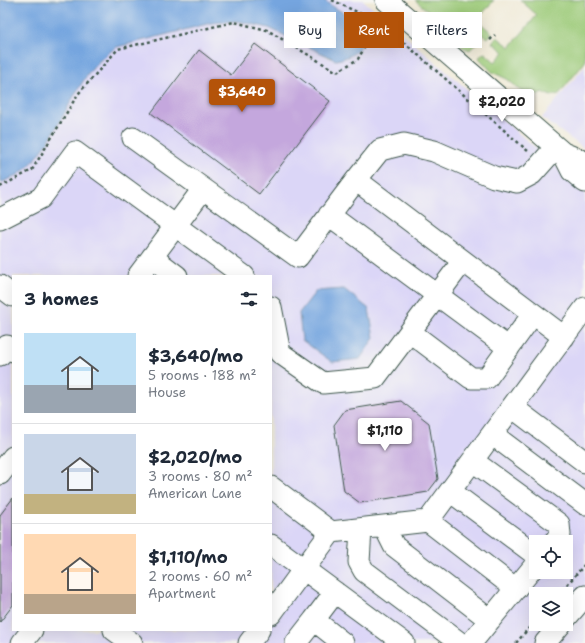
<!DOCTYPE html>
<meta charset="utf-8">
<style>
:root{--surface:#fff;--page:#f6f6f7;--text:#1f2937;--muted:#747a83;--line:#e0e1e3;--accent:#b45309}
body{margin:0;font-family:"Shantell Sans",sans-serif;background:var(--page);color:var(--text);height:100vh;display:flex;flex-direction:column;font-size:15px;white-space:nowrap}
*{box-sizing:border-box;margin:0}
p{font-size:13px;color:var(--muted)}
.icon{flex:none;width:22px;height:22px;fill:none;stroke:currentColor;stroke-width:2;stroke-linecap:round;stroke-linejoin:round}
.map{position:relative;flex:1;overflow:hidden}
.panel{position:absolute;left:12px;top:275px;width:260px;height:356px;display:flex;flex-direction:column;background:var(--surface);border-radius:0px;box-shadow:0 4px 16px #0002}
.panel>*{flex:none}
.hud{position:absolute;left:284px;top:12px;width:241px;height:36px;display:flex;gap:8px}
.buttons{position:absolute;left:529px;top:535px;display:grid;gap:8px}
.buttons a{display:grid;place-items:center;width:44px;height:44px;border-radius:0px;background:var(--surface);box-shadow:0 4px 16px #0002;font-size:20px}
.price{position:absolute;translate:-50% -34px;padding:0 9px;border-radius:4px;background:#fff;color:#222;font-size:13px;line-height:26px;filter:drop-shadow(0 1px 2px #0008)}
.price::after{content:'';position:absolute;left:50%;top:24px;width:12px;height:9px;margin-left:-6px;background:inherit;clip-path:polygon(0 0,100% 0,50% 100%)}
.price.on{background:var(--accent);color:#fff}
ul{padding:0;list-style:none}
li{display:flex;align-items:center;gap:12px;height:100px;padding:0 12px}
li+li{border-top:1px solid var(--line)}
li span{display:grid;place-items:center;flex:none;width:112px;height:80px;border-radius:0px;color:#555}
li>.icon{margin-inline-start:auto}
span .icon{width:48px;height:48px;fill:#fffc;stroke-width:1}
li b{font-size:17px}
h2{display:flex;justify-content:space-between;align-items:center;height:48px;padding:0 12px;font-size:17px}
.tag{padding:0 14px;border-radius:0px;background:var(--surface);box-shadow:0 4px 16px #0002;font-size:14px;line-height:36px}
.tag.on{background:var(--accent);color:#fff}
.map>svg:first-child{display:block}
.built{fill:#dbd6f7;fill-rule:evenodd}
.green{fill:#9cca78;stroke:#5e8456}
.water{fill:#74a5df;stroke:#4a718a}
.building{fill:#c4a7dd}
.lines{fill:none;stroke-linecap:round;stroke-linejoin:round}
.minor-casing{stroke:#3e574c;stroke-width:23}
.path{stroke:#3e574c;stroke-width:2.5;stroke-dasharray:3 3;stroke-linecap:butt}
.minor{stroke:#fff;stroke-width:21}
</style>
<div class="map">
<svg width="585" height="643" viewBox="0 0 585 643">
<rect width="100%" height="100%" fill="#f6f6f2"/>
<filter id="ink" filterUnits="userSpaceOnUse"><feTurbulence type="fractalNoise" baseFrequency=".025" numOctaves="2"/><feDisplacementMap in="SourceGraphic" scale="8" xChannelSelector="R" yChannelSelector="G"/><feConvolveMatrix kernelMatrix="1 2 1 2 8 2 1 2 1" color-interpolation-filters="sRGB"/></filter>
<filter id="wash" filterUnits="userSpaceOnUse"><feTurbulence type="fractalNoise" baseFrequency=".012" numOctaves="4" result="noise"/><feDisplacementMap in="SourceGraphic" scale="16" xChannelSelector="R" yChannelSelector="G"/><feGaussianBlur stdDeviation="0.9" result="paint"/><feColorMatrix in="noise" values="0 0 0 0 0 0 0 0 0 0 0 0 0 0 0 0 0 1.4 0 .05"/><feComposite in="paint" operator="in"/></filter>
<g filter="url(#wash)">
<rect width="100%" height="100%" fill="#f0e9d4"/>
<!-- built -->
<path class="built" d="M 324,0 L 363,0 L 585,190 L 585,643 L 0,643 L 0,183 L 19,174 L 90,72 L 107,54 L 117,47 L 211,23 L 238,21 L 269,28 L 319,51 L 329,58 L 336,60 L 347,58 L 365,36 L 353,18 L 335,8 ZM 13,276 L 271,276 L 271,630 L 13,630 ZM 536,542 L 566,542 L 566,572 L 536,572 ZM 536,594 L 566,594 L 566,624 L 536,624 Z
M 585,66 L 585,149 L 542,118 Z"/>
<!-- green -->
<path class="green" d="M 415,0 L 494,0 L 477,20 L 492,33 L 488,38 L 484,35 L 470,50 L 462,47 L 453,32 Z
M 520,0 L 585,0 L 585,62 L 559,94 L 551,96 L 542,92 L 531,99 L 507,79 L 492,72 L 479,58 L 482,54 L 485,53 L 495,62 L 504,52 L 492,42 L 497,37 L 510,47 L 537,15 Z"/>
<!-- water -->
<path class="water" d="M 0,0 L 324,0 C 343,15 352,13 365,36 C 360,51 352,57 336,60 L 269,28 L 238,21 L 211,23 L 117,47 C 71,74 60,146 19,174 C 13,178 6,180 0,183 Z
M 344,289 L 369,309 L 374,338 L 360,359 L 332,362 L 302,340 L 299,313 L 316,291 Z"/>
<g id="blocks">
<!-- building -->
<path class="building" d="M 255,44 L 330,101 L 259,194 L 151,113 L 199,50 L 231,75 Z
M 401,401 L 429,423 L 438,479 L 428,492 L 360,503 L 344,491 L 334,425 L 345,410 Z
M 13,498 L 13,605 L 0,622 L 0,515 Z"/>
</g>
</g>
<g filter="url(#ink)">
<use href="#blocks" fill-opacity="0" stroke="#3e574c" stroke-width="1"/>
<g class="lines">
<defs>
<path id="minor" d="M 386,0 L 563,153 L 585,162
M 133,138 L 298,257 L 356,180
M 556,147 L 532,174 L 517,182 L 494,177 L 434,151 L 404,144 L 380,150 L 356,180 L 564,337
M 563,153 L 572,171 L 585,182
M 329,215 L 509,348
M 0,219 L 41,198 L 75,152 L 244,276
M 152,257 L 177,276
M 138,276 L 203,189
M 0,286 L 13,296
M 271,307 L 280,353 L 323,383 L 375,378 L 463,261
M 410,332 L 471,378 L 487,378 L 533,314
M 0,355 L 7,346 L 13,351
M 512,407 L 585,462
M 492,434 L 585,308
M 473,461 L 559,524 L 560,535 L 554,542
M 0,474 L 13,457
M 271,487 L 331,532
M 450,491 L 536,555
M 428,521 L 516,589
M 384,526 L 394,546 L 490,620
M 361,529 L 359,562 L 364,571 L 460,643
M 271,545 L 404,643
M 335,592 L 314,620 L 343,643
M 271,614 L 331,532 L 428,521 L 492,434 L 585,504
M 566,618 L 585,596
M 114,630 L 132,643
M 22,643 L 32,630
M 249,643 L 259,630
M 296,643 L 314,620
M 471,643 L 536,564
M 545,643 L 561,624"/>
</defs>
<!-- minor casing -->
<use href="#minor" class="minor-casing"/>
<!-- path -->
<path class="path" d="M 332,0 L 384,25 L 529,152
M 490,40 L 495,35
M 0,187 L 32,170 L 78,94 L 118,49 L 234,22 L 267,30 L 337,72 L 358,59 L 371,36 L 368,17
M 559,594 L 585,564
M 516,643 L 536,620"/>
<!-- minor -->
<use href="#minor" class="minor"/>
</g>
</g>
</svg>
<div class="buttons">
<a><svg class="icon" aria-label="locate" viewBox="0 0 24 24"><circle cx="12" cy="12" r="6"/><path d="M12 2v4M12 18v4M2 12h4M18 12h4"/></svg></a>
<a><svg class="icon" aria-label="layers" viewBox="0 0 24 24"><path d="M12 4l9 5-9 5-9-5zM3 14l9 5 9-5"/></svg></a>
</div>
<b class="price on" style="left:242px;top:113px">$3,640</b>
<b class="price" style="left:502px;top:123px">$2,020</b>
<b class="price" style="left:385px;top:452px">$1,110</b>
<div class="hud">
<a class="tag">Buy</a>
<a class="tag on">Rent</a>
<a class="tag">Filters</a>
</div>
<section class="panel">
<h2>3 homes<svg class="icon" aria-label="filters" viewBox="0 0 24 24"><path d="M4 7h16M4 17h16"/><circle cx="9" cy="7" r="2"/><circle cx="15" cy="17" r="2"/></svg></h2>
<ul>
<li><span style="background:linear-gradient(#bfe0f5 65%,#9aa5b1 0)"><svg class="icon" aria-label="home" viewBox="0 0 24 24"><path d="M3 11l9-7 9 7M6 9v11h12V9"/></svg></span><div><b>$3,640/mo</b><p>5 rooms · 188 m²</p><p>House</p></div></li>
<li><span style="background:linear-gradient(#c9d6e8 75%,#c2b280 0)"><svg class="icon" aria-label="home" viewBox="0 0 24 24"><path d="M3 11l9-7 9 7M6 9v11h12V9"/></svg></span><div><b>$2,020/mo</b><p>3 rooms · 80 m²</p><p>American Lane</p></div></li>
<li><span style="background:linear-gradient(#ffd9b3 75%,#b9a48a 0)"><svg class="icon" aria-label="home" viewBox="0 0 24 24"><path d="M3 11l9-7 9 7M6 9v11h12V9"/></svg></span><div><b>$1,110/mo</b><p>2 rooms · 60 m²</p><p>Apartment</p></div></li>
</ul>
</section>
</div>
